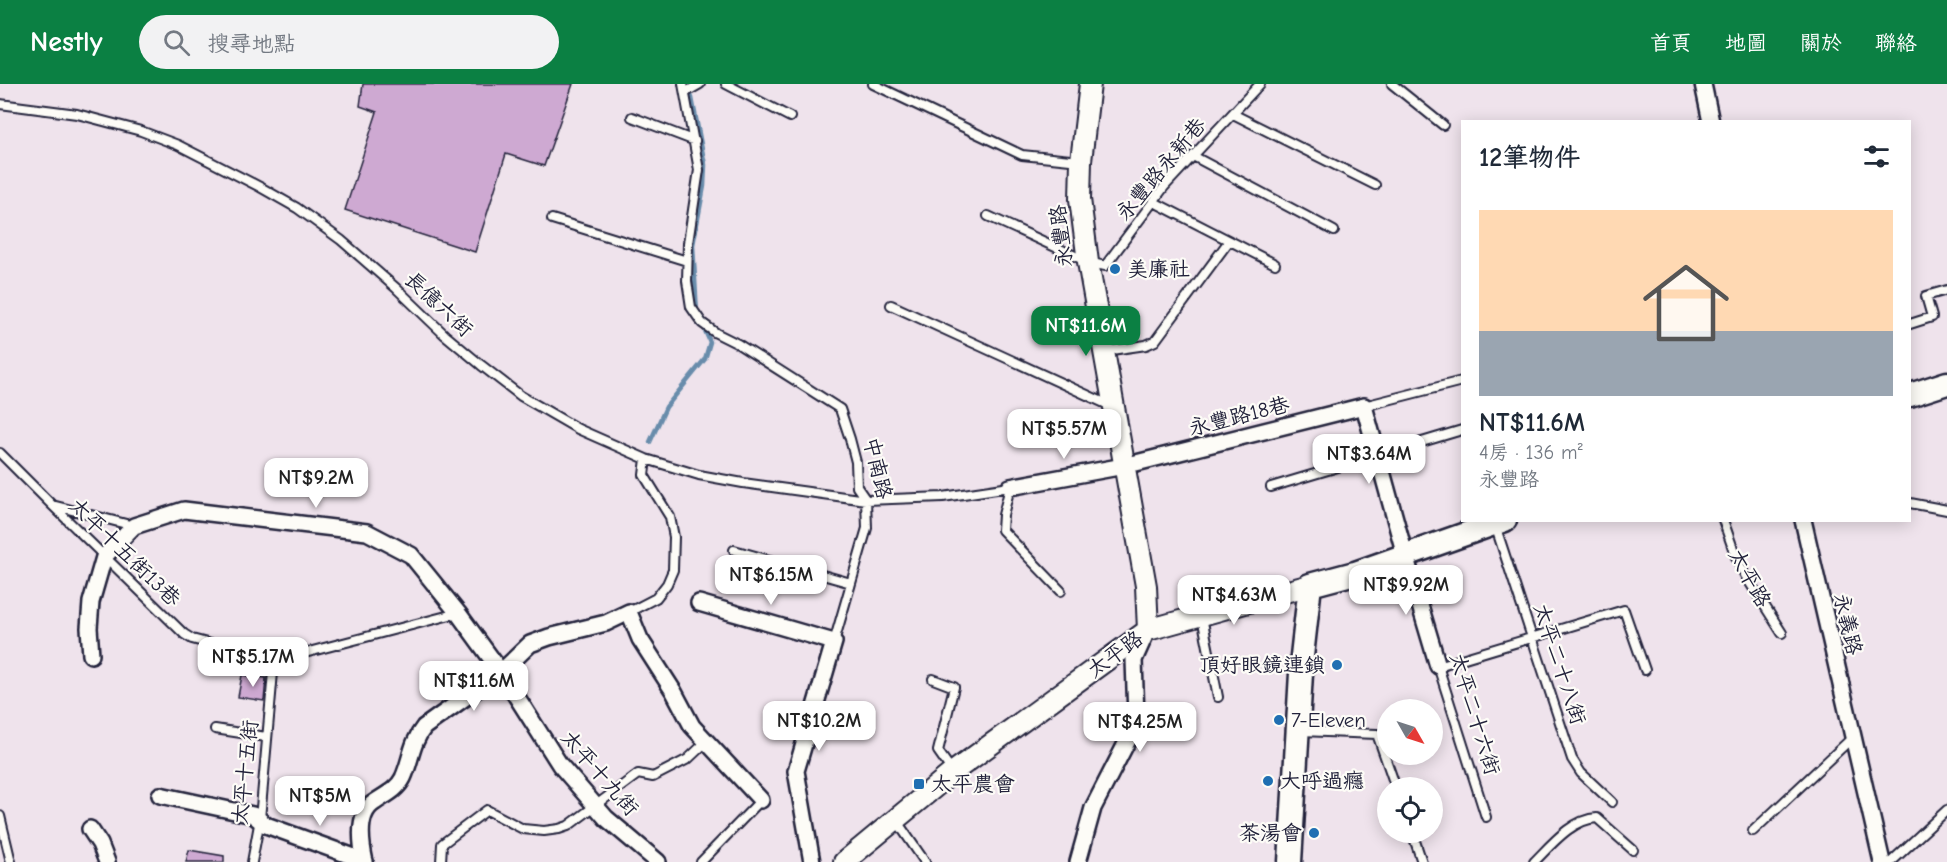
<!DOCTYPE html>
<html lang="zh-TW">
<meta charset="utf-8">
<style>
:root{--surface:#fff;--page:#f2f2f3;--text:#1f2937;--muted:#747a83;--accent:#0b8043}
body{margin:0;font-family:"Comic Neue","LXGW WenKai TC",sans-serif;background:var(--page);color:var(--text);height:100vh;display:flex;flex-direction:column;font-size:22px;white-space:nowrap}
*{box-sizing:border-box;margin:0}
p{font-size:20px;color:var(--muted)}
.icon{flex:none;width:33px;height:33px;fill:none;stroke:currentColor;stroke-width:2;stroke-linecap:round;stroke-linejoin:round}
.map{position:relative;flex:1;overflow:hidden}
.side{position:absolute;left:1461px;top:36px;width:450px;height:402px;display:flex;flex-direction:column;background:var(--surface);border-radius:0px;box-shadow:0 3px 15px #0003}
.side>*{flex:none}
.needle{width:39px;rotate:129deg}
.tools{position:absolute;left:1377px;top:615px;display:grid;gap:12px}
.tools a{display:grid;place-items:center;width:66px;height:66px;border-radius:50%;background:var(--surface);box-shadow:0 3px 15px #0003;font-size:30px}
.price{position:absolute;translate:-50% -51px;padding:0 14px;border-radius:12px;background:#fff;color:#222;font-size:20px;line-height:39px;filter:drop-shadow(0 2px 3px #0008)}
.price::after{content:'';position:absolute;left:50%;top:36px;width:18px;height:14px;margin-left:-9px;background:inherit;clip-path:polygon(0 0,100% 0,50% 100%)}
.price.active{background:var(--accent);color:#fff}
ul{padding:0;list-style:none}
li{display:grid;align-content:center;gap:12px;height:318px;padding:0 18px}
li span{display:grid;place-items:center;height:186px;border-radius:0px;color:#555}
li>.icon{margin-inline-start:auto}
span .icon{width:108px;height:108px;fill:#fffc;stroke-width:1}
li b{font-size:26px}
h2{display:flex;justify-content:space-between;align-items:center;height:72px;padding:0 18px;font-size:26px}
header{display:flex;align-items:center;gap:36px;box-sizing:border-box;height:84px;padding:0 30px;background:var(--accent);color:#fff}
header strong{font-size:28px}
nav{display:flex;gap:33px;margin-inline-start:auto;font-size:21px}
.search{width:420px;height:54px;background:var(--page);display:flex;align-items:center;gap:15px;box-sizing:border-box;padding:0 21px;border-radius:33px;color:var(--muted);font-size:22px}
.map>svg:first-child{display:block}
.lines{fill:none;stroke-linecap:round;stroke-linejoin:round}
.stream{stroke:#678cab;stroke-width:4.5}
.building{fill:#cea9d2;stroke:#22223b;stroke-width:1.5}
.service-casing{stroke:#22223b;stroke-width:12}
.minor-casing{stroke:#22223b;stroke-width:20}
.tertiary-casing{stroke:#22223b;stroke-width:24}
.secondary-casing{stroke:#22223b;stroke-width:27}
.service{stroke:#fdfcf7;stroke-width:8}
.minor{stroke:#fdfcf7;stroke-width:15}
.tertiary{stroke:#fdfcf7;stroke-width:20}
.secondary{stroke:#fdfcf7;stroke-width:22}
.poi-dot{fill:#1f6fb2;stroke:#fdfcf7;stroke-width:2}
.labels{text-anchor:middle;stroke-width:4.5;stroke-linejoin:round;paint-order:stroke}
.street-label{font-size:21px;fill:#22223b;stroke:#fdfcf7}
.poi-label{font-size:21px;fill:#22223b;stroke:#fdfcf7;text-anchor:start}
</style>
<header>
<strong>Nestly</strong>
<div class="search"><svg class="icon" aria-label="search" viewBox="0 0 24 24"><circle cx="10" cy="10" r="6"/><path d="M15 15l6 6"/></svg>搜尋地點</div>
<nav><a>首頁</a><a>地圖</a><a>關於</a><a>聯絡</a></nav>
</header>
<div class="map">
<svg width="1947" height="778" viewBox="0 0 1947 778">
<rect width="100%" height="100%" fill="#efe3ec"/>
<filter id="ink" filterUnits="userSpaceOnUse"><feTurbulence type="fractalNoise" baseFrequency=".0167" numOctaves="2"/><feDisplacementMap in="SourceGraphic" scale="12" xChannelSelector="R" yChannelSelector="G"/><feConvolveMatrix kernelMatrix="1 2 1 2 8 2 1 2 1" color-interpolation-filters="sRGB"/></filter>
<g filter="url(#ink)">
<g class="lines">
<!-- stream -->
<path class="stream" d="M 689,7 L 692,14 L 705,81 L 704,102 L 693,161 L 697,229
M 650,358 L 666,323 L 705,275 L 710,258 L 703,242"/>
</g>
<!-- building -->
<path class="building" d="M 363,0 L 573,0 L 544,82 L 506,70 L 475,168 L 345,126 L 377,28 L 360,22 Z
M 242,591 L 266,594 L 264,617 L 238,613 Z
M 189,766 L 224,772 L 224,778 L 186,778 Z"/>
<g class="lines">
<defs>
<path id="service" d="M 683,0 L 699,86 L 688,159 L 687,197 L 691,223 L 702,239 L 716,249 L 738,260 L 840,325 L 850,355 L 856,378 L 857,403 L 866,416 L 867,444 L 834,558
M 726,0 L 790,33
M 873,0 L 1022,71 L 1080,77
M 1392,0 L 1443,41
M 686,8 L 700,0
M 0,20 L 77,30 L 141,47 L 178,61 L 260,103 L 297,124 L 341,156 L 396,204 L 445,251 L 481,281 L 521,312 L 578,345 L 646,375 L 699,391 L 743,399 L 866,416 L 943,413 L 1010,403 L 1003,431 L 1002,446 L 1061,507
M 1233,30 L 1375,101
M 632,33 L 695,57
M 1193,72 L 1334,147
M 1154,118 L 1275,180
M 988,132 L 1088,178 L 1105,182 L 1164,103 L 1260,0
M 552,135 L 687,177
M 891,221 L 1111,322
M 1910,240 L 1932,233 L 1926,212 L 1947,206
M 1105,267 L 1146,261 L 1155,257 L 1229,157
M 1364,322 L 1462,297
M 0,369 L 52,421 L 134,442
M 1271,403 L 1462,346
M 1910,419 L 1947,426
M 52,421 L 184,550 L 192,555 L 274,577
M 1723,436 L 1736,473 L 1745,491 L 1782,549
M 1495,441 L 1572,675 L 1581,689 L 1612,718
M 734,466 L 851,499
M 629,528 L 656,514 L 667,500 L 673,486 L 674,453 L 670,433 L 644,391 L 646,375
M 1202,533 L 1218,613
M 933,595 L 954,603 L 938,667 L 952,687
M 215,645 L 266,653
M 1301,647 L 1377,650 L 1396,704
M 0,732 L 11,778
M 1486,733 L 1438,582 L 1624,526 L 1645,586
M 896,736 L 925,778
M 1753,747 L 1853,653
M 1412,748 L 1422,778
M 252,778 L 260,735 L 274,577 L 458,529
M 441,778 L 442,760 L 487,726 L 523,745 L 544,747 L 559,745 L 568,742 L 638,690 L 653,693 L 688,675 L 706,658
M 701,778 L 761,716
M 1534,778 C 1551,761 1572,735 1597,734 L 1633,766
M 1891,778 L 1947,726"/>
<path id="minor" d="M 1703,0 L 1711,38
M 1010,403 L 1124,382 L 1364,322 L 1405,471 L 1438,582
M 1803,436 L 1882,778
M 699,519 L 834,558 L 796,687 L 812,778
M 91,571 L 89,544 L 91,518 L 104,473 L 134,442 L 184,426 L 367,448 L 411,471 L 458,529 L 501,588 L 560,681 L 606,734 L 658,778
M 160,711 L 253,731 L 266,741 L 365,777
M 90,745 L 100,760 L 107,778
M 365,778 C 361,760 356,729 375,718 C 385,711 397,706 403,694 C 411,677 411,659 424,643 L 501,588 L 530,560 L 549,553 L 606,539 L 629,528 L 640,555 L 674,608 L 692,642 L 761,716
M 1078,778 L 1093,724 L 1130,652 L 1136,633 L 1134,576 L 1147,547"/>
<path id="tertiary" d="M 1090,0 L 1081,77 L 1080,115 L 1088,178 L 1146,502 L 1148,546
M 844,778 L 953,688 L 1148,546 L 1310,501"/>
<path id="secondary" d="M 1910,311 L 1947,299
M 1290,778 L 1302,572 L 1310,501 L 1355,489 L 1505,436"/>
</defs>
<!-- service casing -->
<use href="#service" class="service-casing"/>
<!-- minor casing -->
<use href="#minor" class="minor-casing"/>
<!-- tertiary casing -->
<use href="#tertiary" class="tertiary-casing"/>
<!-- secondary casing -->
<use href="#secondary" class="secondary-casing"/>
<!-- service -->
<use href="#service" class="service"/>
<!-- minor -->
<use href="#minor" class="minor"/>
<!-- tertiary -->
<use href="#tertiary" class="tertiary"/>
<!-- secondary -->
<use href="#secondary" class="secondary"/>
</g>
</g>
<!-- markers -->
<g class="poi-dot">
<circle cx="1115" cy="185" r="6"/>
<circle cx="1337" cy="581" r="6"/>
<circle cx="1279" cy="636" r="6"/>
<circle cx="1268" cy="697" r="6"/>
<rect x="913" y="694" width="12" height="12" rx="3"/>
<circle cx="1314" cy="749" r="6"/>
</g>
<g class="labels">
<!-- street labels -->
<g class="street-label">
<text transform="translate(1161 85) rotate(-50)" y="7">永豐路永新巷</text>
<text transform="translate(1061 152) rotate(-97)" y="7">永豐路</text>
<text transform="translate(439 220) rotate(43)" y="7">長億六街</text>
<text transform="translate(1239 332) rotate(-14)" y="7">永豐路18巷</text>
<text transform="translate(878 384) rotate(77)" y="7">中南路</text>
<text transform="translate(125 468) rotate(44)" y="7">太平十五街13巷</text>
<text transform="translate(1750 494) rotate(61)" y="7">太平路</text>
<text transform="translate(1848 540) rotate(77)" y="7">永義路</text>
<text transform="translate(1115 570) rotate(-36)" y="7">太平路</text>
<text transform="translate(1560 580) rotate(72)" y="7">太平二十八街</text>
<text transform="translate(1475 630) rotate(73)" y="7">太平二十六街</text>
<text transform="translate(245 688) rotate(-84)" y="7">太平十五街</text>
<text transform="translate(600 689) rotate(49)" y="7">太平十九街</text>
</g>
<!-- poi labels -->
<g class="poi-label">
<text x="1127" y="192">美廉社</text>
<text x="1325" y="588" text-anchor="end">頂好眼鏡連鎖</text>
<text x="1291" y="643">7-Eleven</text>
<text x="1280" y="704">大呼過癮</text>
<text x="931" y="707">太平農會</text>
<text x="1302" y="756" text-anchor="end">茶湯會</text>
</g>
</g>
</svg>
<div class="tools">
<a><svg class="needle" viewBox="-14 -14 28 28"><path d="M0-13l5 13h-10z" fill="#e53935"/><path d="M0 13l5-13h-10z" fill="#747a83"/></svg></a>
<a><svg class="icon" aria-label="locate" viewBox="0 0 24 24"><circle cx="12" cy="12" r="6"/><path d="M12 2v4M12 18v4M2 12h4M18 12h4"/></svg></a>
</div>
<b class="price active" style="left:1086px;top:273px">NT$11.6M</b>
<b class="price" style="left:1064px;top:376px">NT$5.57M</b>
<b class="price" style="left:1369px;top:401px">NT$3.64M</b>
<b class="price" style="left:316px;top:425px">NT$9.2M</b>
<b class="price" style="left:771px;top:522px">NT$6.15M</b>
<b class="price" style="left:1406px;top:532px">NT$9.92M</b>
<b class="price" style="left:1234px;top:542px">NT$4.63M</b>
<b class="price" style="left:253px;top:604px">NT$5.17M</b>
<b class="price" style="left:474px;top:628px">NT$11.6M</b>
<b class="price" style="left:819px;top:668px">NT$10.2M</b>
<b class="price" style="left:1140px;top:669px">NT$4.25M</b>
<b class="price" style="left:320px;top:743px">NT$5M</b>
<section class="side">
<h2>12筆物件<svg class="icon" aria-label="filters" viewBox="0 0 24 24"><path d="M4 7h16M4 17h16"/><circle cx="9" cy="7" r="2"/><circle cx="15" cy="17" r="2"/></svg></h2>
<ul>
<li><span style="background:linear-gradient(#ffd9b3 65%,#9aa5b1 0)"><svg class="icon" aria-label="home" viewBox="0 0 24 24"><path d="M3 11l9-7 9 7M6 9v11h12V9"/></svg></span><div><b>NT$11.6M</b><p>4房 · 136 m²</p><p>永豐路</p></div></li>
</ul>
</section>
</div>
